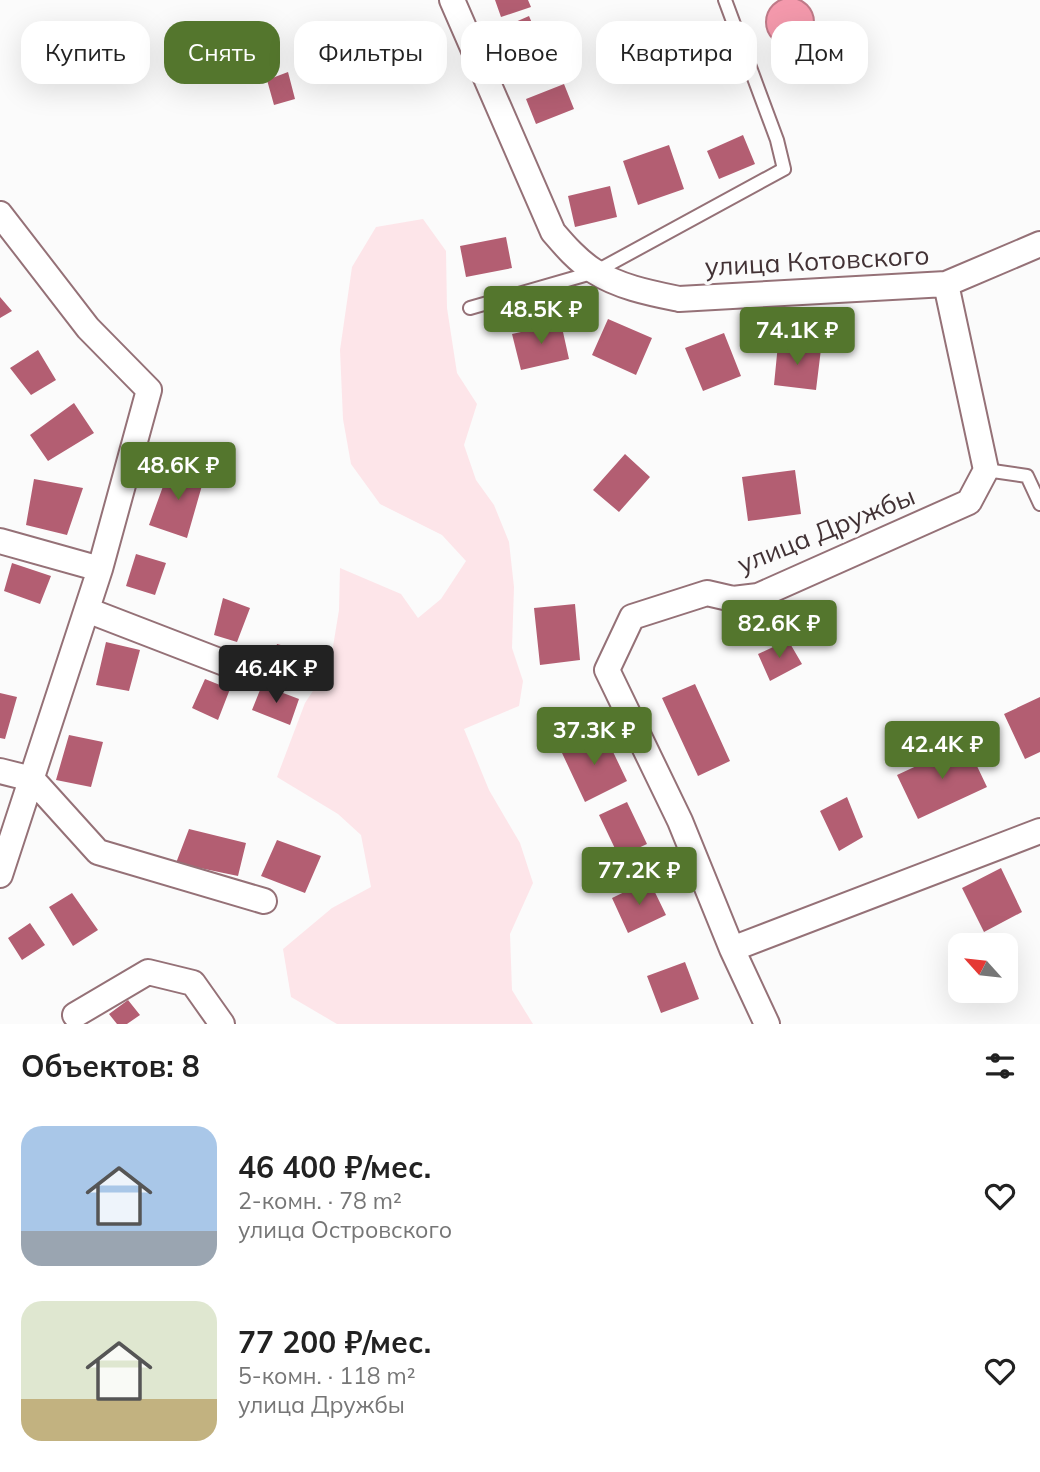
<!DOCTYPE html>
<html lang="ru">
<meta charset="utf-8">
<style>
:root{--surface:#fff;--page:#f6f6f6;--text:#222;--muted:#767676;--accent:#54762d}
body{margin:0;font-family:Mulish,sans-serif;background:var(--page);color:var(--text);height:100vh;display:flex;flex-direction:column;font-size:26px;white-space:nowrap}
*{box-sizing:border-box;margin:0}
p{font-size:23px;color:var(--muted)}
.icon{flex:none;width:38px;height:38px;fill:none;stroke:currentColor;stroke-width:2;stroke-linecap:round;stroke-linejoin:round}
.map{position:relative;height:1024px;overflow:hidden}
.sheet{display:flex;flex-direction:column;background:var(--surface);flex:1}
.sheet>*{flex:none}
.top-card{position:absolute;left:21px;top:21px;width:999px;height:63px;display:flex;gap:14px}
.needle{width:46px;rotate:297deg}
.fabs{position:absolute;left:948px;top:933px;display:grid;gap:14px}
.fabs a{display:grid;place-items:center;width:70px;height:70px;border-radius:14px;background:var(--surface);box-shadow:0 7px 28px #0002;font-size:35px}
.price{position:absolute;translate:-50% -60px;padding:0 16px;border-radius:7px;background:var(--accent);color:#fff;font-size:23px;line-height:46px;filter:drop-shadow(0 2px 4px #0008)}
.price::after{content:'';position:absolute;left:50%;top:42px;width:21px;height:16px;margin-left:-10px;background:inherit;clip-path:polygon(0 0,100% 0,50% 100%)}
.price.current{background:#222;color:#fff}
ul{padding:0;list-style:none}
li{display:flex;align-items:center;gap:21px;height:175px;padding:0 21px}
li span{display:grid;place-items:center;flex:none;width:196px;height:140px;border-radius:21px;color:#555}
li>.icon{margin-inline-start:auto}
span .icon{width:84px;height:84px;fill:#fffc;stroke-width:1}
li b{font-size:30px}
h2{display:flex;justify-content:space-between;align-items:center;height:84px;padding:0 21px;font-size:30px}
.chip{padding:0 24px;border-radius:21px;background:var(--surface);box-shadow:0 7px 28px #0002;font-size:24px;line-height:63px}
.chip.current{background:var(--accent);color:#fff}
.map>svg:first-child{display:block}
.green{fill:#fde5e9}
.water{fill:#f499ac;stroke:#bf7a88;stroke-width:2}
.building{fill:#b35e72}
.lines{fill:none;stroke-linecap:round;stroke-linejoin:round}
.service-casing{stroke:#957177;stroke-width:16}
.minor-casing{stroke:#957177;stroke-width:28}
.service{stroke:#fff;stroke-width:12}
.minor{stroke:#fff;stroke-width:24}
.labels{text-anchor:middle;stroke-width:7;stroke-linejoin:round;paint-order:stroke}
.street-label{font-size:26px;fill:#423235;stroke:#fbfbfb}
</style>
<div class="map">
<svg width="1040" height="1024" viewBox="0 0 1040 1024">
<rect width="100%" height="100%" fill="#fbfbfb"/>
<!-- green -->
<path class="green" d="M 423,219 L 446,251 L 447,308 L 457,373 L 477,404 L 464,445 L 476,480 L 494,505 L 509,542 L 514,587 L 512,648 L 523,681 L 519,706 L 464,729 L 489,790 L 520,843 L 533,883 L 510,934 L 512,990 L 533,1024 L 337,1024 L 291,997 L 283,949 L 332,908 L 371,887 L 361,835 L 338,814 L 277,777 L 305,703 L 330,665 L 339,610 L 340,568 L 401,594 L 418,618 L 441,599 L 466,561 L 442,535 L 380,504 L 351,464 L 343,419 L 340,350 L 352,267 L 376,227 Z"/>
<!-- water -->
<path class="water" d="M766 22a24 24 0 1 1 48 0a24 24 0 1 1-48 0Z"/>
<!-- building -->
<path class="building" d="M 495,0 L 528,0 L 531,7 L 501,17 Z
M 529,16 L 546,56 L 518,66 L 502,28 Z
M 710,36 L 720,58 L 697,68 L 686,44 Z
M 288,72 L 295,99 L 274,105 L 267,80 Z
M 564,84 L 574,109 L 536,124 L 526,99 Z
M 743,135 L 755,164 L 719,179 L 707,151 Z
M 669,145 L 684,189 L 638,205 L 623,161 Z
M 610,186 L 617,217 L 575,227 L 568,196 Z
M 506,237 L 512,268 L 466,277 L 460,246 Z
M 0,297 L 12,311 L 0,318 Z
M 608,319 L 652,338 L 636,375 L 592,355 Z
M 561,323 L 569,359 L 521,370 L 512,334 Z
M 724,333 L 741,376 L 703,391 L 685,348 Z
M 778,344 L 821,349 L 816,390 L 774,385 Z
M 38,350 L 56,380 L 31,395 L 10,368 Z
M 74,403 L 94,433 L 48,461 L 30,435 Z
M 625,454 L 650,477 L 619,512 L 593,490 Z
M 170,467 L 205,475 L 187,538 L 149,525 Z
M 795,470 L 801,514 L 748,521 L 742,477 Z
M 34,479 L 83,488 L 67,535 L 26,525 Z
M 136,554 L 166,563 L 155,595 L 126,586 Z
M 12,563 L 51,576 L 40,604 L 4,591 Z
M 223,598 L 250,608 L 237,642 L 214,635 Z
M 575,604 L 580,660 L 540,665 L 534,608 Z
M 788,640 L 802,664 L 770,681 L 758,654 Z
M 106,642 L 140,650 L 129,691 L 96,685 Z
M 277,644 L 315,654 L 307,679 L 270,668 Z
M 205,679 L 230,689 L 218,720 L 192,708 Z
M 695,684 L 730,761 L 698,776 L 662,698 Z
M 262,685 L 299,699 L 290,725 L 252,710 Z
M 0,693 L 17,697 L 5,739 L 0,738 Z
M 1040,697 L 1040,752 L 1025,759 L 1004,714 Z
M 604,733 L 627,781 L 585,802 L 562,753 Z
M 69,735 L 103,742 L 91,787 L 56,780 Z
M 966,743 L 987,787 L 918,819 L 897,775 Z
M 847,797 L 863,837 L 839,851 L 820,811 Z
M 627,802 L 647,844 L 619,857 L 599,815 Z
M 189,829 L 246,843 L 238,876 L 176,863 Z
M 277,840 L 321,856 L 305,893 L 261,876 Z
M 1001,868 L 1022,912 L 984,932 L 962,888 Z
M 649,880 L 666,915 L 628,933 L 612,898 Z
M 72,893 L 98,930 L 73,946 L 49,907 Z
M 30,923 L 45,945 L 22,960 L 8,938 Z
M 685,962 L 699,999 L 661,1013 L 647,976 Z
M 128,1000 L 140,1015 L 127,1024 L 117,1024 L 109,1014 Z"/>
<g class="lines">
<defs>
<path id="service" d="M 470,308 L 595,272 L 784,169 L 777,140 L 725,0
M 986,470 L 1027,476 L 1040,504"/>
<path id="minor" d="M 452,0 L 553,232 C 565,246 578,261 594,271 C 619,287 650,293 679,299 L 946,284 L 1040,244
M 0,214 L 88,328 L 149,390 L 100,569 L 0,875
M 0,541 L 100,569
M 87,610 L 227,664
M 0,771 L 32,779 L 98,852 L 264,901
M 732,949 L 1040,831
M 75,1015 L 148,972 L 193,983 L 222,1024
M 767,1024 L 732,949 L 680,821 L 607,670 L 632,617 L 707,593 L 733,599 L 758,596 L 969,502 L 986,470 L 946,284"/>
</defs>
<!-- service casing -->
<use href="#service" class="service-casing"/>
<!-- minor casing -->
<use href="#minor" class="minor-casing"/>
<!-- service -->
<use href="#service" class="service"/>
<!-- minor -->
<use href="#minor" class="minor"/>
</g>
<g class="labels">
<!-- street labels -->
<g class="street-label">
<text transform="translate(817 261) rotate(-3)" y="9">улица Котовского</text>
<text transform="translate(826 530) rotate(-22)" y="9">улица Дружбы</text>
</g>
</g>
</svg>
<div class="fabs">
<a><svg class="needle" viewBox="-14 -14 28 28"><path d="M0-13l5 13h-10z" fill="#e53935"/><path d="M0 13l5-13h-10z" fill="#767676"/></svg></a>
</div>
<b class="price" style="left:541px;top:346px">48.5K ₽</b>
<b class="price" style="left:797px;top:367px">74.1K ₽</b>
<b class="price" style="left:178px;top:502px">48.6K ₽</b>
<b class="price" style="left:779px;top:660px">82.6K ₽</b>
<b class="price current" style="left:276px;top:705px">46.4K ₽</b>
<b class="price" style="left:594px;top:767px">37.3K ₽</b>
<b class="price" style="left:942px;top:781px">42.4K ₽</b>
<b class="price" style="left:639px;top:907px">77.2K ₽</b>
<div class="top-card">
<a class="chip">Купить</a>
<a class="chip current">Снять</a>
<a class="chip">Фильтры</a>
<a class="chip">Новое</a>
<a class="chip">Квартира</a>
<a class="chip">Дом</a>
</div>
</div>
<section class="sheet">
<h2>Объектов: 8<svg class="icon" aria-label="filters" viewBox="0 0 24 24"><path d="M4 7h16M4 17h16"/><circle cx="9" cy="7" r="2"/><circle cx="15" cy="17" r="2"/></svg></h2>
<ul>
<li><span style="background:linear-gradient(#a9c7e8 75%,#9aa5b1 0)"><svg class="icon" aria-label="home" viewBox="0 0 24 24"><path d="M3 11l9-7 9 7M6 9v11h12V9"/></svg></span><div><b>46 400 ₽/мес.</b><p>2-комн. · 78 m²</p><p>улица Островского</p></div><svg class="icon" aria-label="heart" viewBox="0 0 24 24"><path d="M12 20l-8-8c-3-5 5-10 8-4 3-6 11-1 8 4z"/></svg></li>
<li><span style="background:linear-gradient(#dfe7d0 70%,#c2b280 0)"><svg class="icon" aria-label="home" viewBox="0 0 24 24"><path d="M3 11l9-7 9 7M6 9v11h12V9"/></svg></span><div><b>77 200 ₽/мес.</b><p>5-комн. · 118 m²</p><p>улица Дружбы</p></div><svg class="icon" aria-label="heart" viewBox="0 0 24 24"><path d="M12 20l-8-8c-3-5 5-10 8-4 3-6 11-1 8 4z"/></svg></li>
</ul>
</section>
